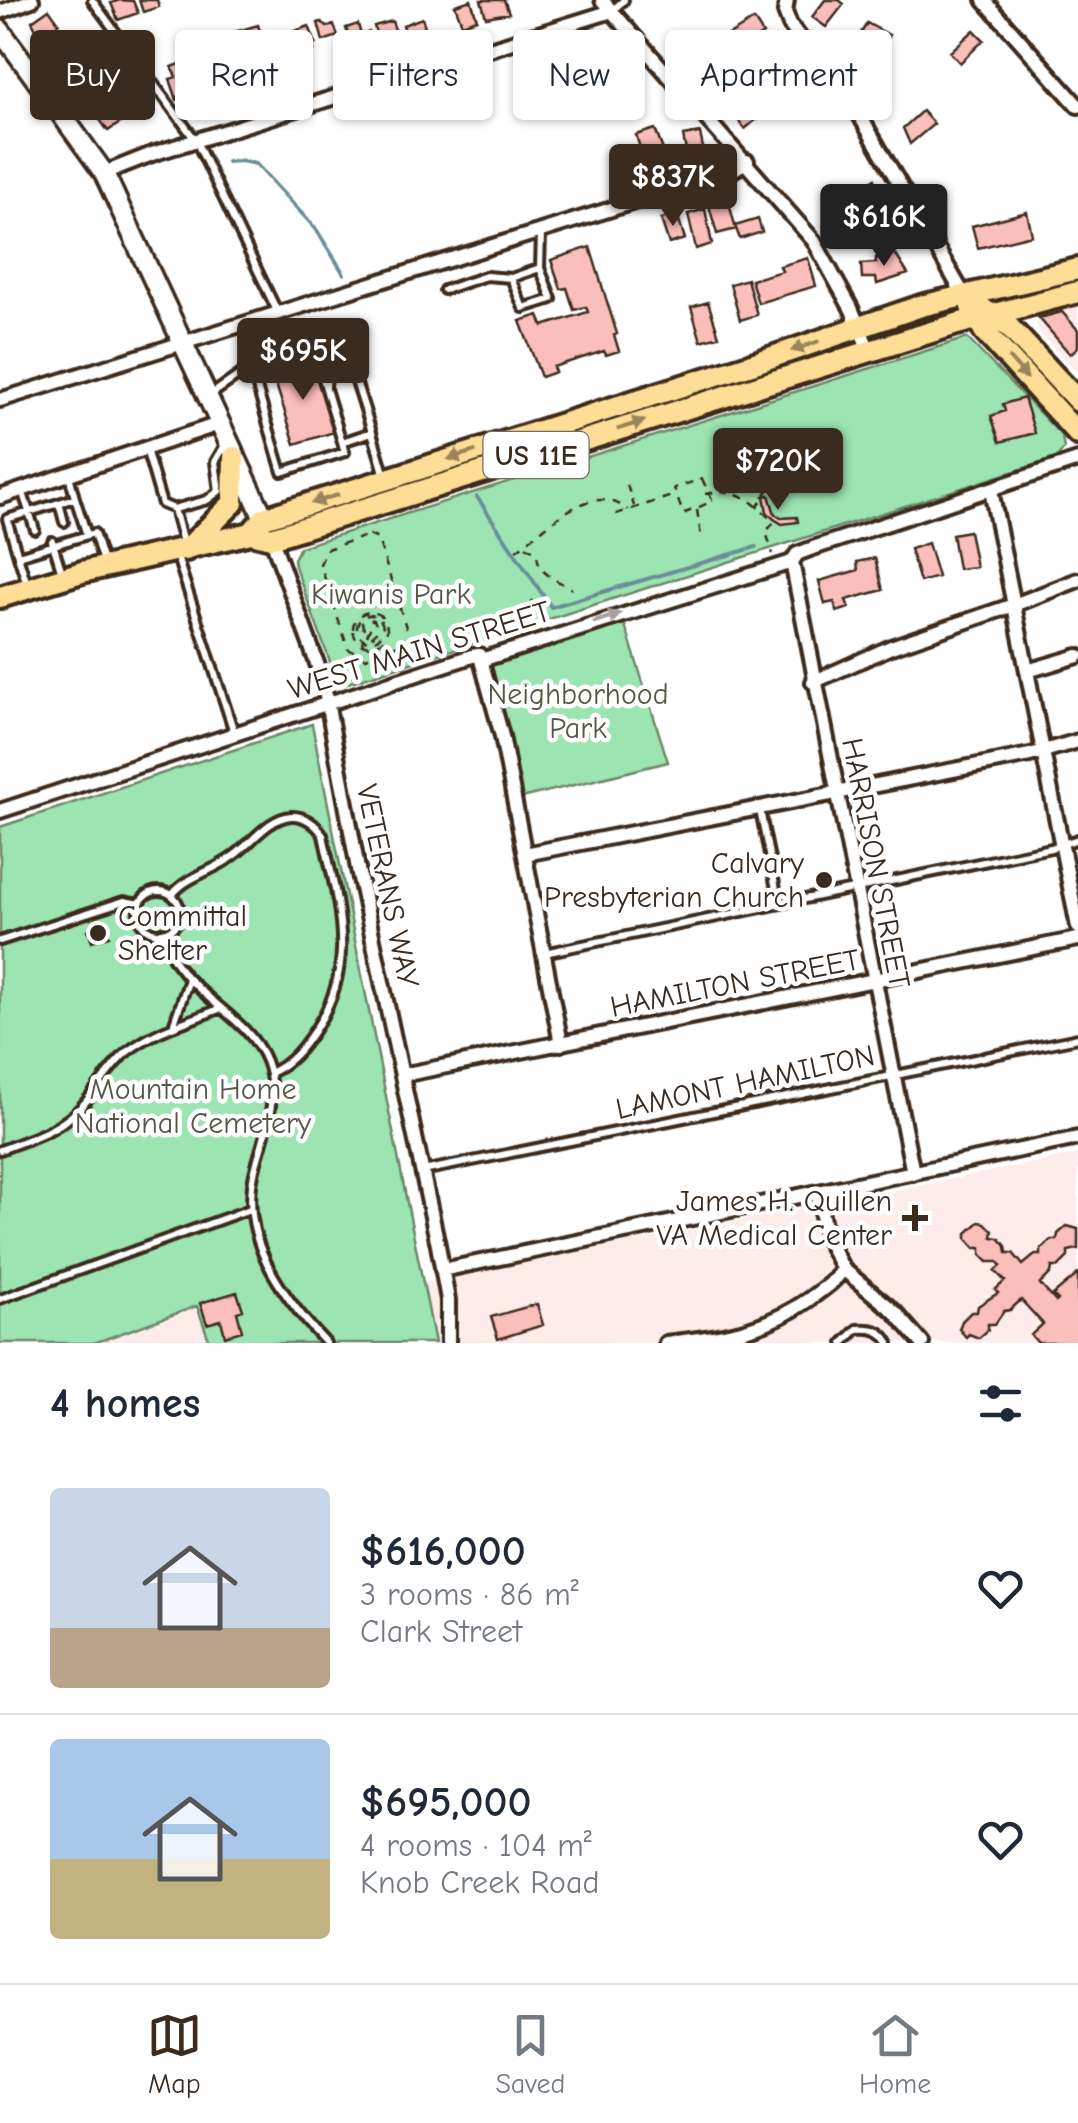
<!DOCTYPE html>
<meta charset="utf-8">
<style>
:root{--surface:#fff;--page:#f2f2f3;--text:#1f2937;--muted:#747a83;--line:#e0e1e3;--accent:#3b2a1e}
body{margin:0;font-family:"Comic Neue",sans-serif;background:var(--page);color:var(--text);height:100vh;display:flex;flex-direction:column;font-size:38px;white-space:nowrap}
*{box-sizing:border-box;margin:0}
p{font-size:32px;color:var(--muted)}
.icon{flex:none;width:55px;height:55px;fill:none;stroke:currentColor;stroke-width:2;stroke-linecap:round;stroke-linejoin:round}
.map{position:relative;height:1343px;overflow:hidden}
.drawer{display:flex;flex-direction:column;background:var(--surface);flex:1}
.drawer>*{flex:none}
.top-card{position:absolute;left:30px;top:30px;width:1020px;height:90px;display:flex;gap:20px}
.price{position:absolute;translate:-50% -85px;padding:0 22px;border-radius:10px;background:var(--accent);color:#fff;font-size:32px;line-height:65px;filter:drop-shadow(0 2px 5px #0008)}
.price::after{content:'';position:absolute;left:50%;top:60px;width:30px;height:22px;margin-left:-15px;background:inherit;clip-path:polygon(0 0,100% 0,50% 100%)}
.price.selected{background:#222;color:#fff}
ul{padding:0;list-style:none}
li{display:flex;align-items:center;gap:30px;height:250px;padding:0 50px}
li+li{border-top:2px solid var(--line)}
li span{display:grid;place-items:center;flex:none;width:280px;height:200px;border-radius:10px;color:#555}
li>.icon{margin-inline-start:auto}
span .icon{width:120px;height:120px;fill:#fffc;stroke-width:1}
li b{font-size:42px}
h2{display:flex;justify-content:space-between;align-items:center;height:120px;padding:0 50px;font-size:42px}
.chip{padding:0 35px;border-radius:10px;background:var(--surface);box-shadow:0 2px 8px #0004;font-size:35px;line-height:90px}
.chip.selected{background:var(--accent);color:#fff}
.tab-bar{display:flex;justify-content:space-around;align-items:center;height:140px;border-top:2px solid var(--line);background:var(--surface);font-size:28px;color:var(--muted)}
.tab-bar a{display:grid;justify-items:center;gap:5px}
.tab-bar .selected{color:var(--accent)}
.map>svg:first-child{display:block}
.built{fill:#feeceb}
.green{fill:#9ce4b1;stroke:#6c8768;stroke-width:2.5}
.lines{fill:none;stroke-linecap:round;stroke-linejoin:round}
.stream{stroke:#6a8f98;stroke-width:4}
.building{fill:#fabebb;stroke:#3b2a1e;stroke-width:2.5}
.lane-casing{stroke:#3b2a1e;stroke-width:14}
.street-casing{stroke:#3b2a1e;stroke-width:20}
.secondary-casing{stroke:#3b2a1e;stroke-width:25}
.primary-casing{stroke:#3b2a1e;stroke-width:28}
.path{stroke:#3b2a1e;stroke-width:2.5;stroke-dasharray:8 8;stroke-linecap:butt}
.lane{stroke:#fff;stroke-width:6}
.street{stroke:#fff;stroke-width:12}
.secondary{stroke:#fff;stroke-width:18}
.primary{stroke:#fedd96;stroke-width:20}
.oneway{fill:#9c845a}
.oneway2{fill:#a79f9a}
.poi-dot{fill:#3b2a1e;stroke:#fff;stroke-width:4}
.labels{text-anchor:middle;stroke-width:9;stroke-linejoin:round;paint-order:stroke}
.shield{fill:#fff;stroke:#766a62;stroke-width:2.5}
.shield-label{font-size:28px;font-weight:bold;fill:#3b2a1e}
.park-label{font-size:30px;fill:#535843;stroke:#fff}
.street-label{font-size:30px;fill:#3b2a1e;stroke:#fff}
.poi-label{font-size:30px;fill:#3b2a1e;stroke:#fff;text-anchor:end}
</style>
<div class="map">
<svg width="1078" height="1343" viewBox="0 0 1078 1343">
<rect width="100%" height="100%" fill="#fff"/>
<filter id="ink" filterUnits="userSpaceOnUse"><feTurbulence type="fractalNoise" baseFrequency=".01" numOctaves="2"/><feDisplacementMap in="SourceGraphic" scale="20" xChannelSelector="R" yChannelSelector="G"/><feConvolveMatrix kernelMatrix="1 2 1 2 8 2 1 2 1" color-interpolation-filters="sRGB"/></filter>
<g filter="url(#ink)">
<!-- built -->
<path class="built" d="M 1078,303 L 1078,373 L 1042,336 L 1036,325 L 1039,314 Z
M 1078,1154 L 1078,1343 L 435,1343 L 424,1283 Z
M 198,1306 L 210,1343 L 94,1343 Z"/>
<!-- green -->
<path class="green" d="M 967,338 L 1062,436 L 1064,449 L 1056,458 L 348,683 L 340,682 L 334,673 L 295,566 L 294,559 L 300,547 Z
M 624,622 L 668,762 L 521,798 L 492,665 Z
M 312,724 L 435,1343 L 210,1343 L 197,1306 L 94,1343 L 0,1343 L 0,827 Z"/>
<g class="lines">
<!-- stream -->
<path class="stream" d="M 227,162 L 241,161 L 256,164 L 316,229 L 344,274
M 477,497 L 551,607 L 756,547"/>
</g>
<!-- building -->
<path class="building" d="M 120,0 L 133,1 L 138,13 L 118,20 L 111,3 Z
M 139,0 L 157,0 L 159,7 L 143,12 Z
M 471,0 L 477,19 L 462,24 L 455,5 Z
M 481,0 L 504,0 L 509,13 L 486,17 Z
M 825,0 L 839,0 L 844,4 L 826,27 L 812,17 Z
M 49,9 L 59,23 L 40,37 L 32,21 Z
M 422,18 L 428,35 L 409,42 L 403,25 Z
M 754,20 L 763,34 L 736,51 L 741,61 L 718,74 L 704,50 Z
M 392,21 L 401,48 L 395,50 L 393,45 L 381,49 L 374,26 Z
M 322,22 L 327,27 L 334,25 L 338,36 L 323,41 L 318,23 Z
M 867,23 L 889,35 L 880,52 L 857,40 Z
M 358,24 L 361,35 L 369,32 L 374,46 L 370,47 L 372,51 L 355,56 L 346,28 Z
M 258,25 L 263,40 L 232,49 L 227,34 Z
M 309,26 L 316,44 L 312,45 L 314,50 L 296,53 L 289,33 Z
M 974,30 L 984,40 L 960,63 L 950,52 Z
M 62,33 L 75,50 L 61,60 L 46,45 Z
M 83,55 L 92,68 L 88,71 L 90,75 L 73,86 L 66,67 Z
M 183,63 L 191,86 L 188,88 L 191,95 L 177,100 L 170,79 L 176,77 L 172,67 Z
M 635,67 L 644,91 L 626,97 L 617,73 Z
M 733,76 L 742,90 L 725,101 L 721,95 L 717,97 L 711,90 Z
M 101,81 L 111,95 L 93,108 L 83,93 Z
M 744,101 L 758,118 L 745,129 L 731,111 Z
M 112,107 L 120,123 L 108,131 L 98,117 Z
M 922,111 L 934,124 L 910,144 L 903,128 Z
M 655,129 L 666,158 L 645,164 L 636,135 Z
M 700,133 L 703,148 L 686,151 L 683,136 Z
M 627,151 L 632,173 L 615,176 L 610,154 Z
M 875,179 L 877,191 L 856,203 L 850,189 Z
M 727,196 L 736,229 L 717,234 L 708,202 Z
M 705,209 L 712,244 L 696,249 L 688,214 Z
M 1027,212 L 1032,235 L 978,248 L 972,226 Z
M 677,214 L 685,239 L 669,244 L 661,219 Z
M 758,219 L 762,232 L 740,239 L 735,226 Z
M 590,247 L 617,334 L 614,335 L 619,351 L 606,355 L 604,351 L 553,367 L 555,372 L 541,377 L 520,321 L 539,315 L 543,326 L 588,312 L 586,307 L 574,310 L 567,288 L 561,289 L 551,260 Z
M 894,252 L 908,274 L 877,284 L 876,278 L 862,278 L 861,264 L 876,263 L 876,258 Z
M 808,258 L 816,286 L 758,303 L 751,280 L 782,271 L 780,266 Z
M 747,279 L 757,315 L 740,320 L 730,284 Z
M 708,302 L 719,336 L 701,341 L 691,307 Z
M 1062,312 L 1078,330 L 1078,347 L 1070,354 L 1039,318 Z
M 312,363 L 334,432 L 295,444 L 273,375 Z
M 1024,398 L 1035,433 L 1000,442 L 991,416 L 1005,411 L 1003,404 Z
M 769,495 L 775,514 L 781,518 L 797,517 L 798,522 L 782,524 L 774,519 L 767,512 L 764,496 Z
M 969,531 L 976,567 L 958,569 L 952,534 Z
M 928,543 L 938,577 L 920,582 L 910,549 Z
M 875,558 L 883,590 L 846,600 L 849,608 L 837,612 L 834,602 L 825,604 L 819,581 L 858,570 L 857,562 Z
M 105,925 L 109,936 L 92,941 L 88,930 Z
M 979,1222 L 985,1223 L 993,1231 L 992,1237 L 999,1238 L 1006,1246 L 1007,1253 L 1013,1253 L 1023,1265 L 1035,1255 L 1041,1255 L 1041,1249 L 1051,1240 L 1057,1240 L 1058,1234 L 1067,1226 L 1078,1229 L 1078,1249 L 1068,1251 L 1068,1257 L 1058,1267 L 1052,1267 L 1051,1273 L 1040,1284 L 1056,1302 L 1058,1300 L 1053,1295 L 1078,1274 L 1078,1340 L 1075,1343 L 1038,1343 L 1031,1335 L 1043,1324 L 1021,1300 L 1010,1310 L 1004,1311 L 995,1324 L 988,1324 L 988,1330 L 979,1338 L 969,1334 L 966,1337 L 959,1329 L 962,1321 L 971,1312 L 977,1312 L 978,1306 L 998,1293 L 995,1290 L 1005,1281 L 995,1271 L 1001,1266 L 998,1262 L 988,1262 L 981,1255 L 981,1248 L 975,1248 L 967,1239 L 967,1233 Z
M 237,1292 L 243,1310 L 237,1312 L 242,1331 L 225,1336 L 221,1320 L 207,1324 L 200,1303 Z
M 537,1304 L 543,1325 L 498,1339 L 491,1317 Z"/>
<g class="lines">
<defs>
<path id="lane" d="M 92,0 L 196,141 L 277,311
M 612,11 L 624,0
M 511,278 L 523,308 L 552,299 L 540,268
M 444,290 L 486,276 L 511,278 L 540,268 L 541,233
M 314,349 L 342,442
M 251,367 C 279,346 317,344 349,359 L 372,432
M 326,387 L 329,350
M 209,396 L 251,367 L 282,472 L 345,452 L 342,442 L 372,432 L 385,476
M 146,449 L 162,504 L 174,509 L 184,546
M 69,475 L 75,498
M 22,490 L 35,530
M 59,503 L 64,522
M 174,509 L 207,500 L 219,491 L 215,462 L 225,445
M 52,541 L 63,576
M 176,554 L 234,732
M 18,556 L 7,519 L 75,498 L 87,535
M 27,584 L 18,556 L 94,533 L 104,565
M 760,810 L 779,904
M138 912a21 21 0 1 1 42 0a21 21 0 1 1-42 0Z
M 172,895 C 187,876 212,872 232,857 C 250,845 268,818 291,816 C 304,815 316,824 323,835 C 338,906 359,965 314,1031 C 302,1049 290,1064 270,1073
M 161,932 C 178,993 246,1011 266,1061 C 280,1097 265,1132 256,1166 C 236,1235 281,1295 326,1343
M 0,941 L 124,901 L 139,904
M 544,953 L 1051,848 L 1078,839
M 174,1023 L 189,979
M 0,1150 C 29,1139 61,1130 82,1106 C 99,1088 108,1068 127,1052 C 157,1029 185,1023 219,1009
M 423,1171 L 1078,1038
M 0,1299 L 250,1209
M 843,1343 L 857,1329 C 871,1328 882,1329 889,1343"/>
<path id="street" d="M 602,0 L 814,241 L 851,308 L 869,350
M 787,0 L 785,12 L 790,25 L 859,114 L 965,297
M 984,0 L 1078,106
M 0,12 L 32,0
M 104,173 L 152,154 L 612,11
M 0,400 L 730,172 L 747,161
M 991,490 L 1078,927
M 0,497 L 219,424
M 270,534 L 323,680 L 358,869 L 438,1245 L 448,1300 L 448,1343
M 792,562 L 913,1173
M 481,660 L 502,736 L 561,1044
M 1027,671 L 1078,656
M 813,682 L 891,647 L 1014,605 L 1078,580
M 0,811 L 472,656 L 479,655 L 481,660 L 792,562 L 797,554 L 813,548 L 1078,460
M 525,854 L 1030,755 L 1078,741
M 402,1075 L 1078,939
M 817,1193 L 827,1239 L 843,1269 L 895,1312 L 922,1343
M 442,1270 L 1078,1138
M 666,1343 C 721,1337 762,1332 808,1300 C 821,1290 834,1283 843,1269"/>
<path id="secondary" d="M 0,30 L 104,173 L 264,518"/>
<path id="primary" d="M 971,307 L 985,332 L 1078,434
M 983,309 L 1009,327 L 1078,401
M 251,533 L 264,518 L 752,364 L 921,306 L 1078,269
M 186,550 L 233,503 L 234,457
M 0,597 L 82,572 L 251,533 L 271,538 L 957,324 L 1078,292"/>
</defs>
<!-- lane casing -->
<use href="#lane" class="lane-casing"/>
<!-- street casing -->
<use href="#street" class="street-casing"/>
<!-- secondary casing -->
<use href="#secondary" class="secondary-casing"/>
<!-- primary casing -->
<use href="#primary" class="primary-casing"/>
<!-- path -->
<path class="path" d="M 702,479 L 713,501 L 683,514 L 674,488 Z
M 627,485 L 634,506
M 705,494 C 740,487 750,500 774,522 L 766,532 L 773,554
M 757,508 L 769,488
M 697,510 L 701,536
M 616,514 L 675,495
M 369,535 L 378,539 L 410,640 L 366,658 L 348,649 L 320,564 L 327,549 Z
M 526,546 L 537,553 C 538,575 554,578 572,589
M 516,550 C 547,529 588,479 628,510
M 531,600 L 538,616
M353 629a17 17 0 1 1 34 0a17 17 0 1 1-34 0Z
M357 628a13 13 0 1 1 26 0a13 13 0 1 1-26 0Z
M 367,635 L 374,620
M 348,675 L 366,636 L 373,636 L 378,629 L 374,620 L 368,619 L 362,623 L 366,636"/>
<!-- lane -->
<use href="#lane" class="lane"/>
<!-- street -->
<use href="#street" class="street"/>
<!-- secondary -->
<use href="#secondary" class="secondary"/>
<!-- primary -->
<use href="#primary" class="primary"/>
</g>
<!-- one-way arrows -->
<defs><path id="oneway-solid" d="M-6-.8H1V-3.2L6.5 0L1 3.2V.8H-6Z" transform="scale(2.5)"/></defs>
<g class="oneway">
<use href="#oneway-solid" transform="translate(805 346) rotate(161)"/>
<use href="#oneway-solid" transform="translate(1018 368) rotate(48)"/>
<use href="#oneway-solid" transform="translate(631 425) rotate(-18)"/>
<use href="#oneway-solid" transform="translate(462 455) rotate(163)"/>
<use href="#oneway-solid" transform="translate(325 499) rotate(162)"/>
</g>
<use class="oneway2" href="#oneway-solid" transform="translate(607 618) rotate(-18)"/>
</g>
<!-- markers -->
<g class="poi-dot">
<circle cx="824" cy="880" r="10"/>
<circle cx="98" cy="933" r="10"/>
<path d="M910 1203h10v10h10v10h-10v10h-10v-10h-10v-10h10z"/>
</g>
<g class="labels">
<!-- shield labels -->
<rect class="shield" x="483.5" y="432" width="105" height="46" rx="8"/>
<g class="shield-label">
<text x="536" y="465">US 11E</text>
</g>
<!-- park labels -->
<g class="park-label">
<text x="391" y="604">Kiwanis Park</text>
<text x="578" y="704">Neighborhood<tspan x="578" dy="34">Park</tspan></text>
<text x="193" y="1099">Mountain Home<tspan x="193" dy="34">National Cemetery</tspan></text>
</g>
<!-- street labels -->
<g class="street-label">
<text transform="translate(419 650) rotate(-17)" y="10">WEST MAIN STREET</text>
<text transform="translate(876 863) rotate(79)" y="10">HARRISON STREET</text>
<text transform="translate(388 886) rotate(78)" y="10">VETERANS WAY</text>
<text transform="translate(735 983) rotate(-11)" y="10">HAMILTON STREET</text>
<text transform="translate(745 1082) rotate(-12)" y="10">LAMONT HAMILTON</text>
</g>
<!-- poi labels -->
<g class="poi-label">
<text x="804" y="873">Calvary<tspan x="804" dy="34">Presbyterian Church</tspan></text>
<text x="118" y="926" text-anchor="start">Committal<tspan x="118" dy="34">Shelter</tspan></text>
<text x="892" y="1211">James H. Quillen<tspan x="892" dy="34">VA Medical Center</tspan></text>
</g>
</g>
</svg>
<b class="price" style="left:673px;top:229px">$837K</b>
<b class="price selected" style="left:884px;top:269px">$616K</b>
<b class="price" style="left:303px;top:403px">$695K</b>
<b class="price" style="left:778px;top:513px">$720K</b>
<div class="top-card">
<a class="chip selected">Buy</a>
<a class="chip">Rent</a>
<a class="chip">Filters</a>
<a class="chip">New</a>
<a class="chip">Apartment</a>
</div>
</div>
<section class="drawer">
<h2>4 homes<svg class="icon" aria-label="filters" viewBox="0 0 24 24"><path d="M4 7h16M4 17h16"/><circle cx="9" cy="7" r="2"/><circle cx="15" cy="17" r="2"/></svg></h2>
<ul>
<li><span style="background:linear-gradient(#c9d6e8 70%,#b9a48a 0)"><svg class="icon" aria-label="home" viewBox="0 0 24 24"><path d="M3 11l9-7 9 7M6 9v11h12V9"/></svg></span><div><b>$616,000</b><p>3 rooms · 86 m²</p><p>Clark Street</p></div><svg class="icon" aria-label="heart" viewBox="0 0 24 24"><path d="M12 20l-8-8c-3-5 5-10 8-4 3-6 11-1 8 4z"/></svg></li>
<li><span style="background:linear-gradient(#a9c7e8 60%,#c2b280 0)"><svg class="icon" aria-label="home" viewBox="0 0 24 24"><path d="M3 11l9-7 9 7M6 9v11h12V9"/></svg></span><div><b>$695,000</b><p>4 rooms · 104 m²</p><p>Knob Creek Road</p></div><svg class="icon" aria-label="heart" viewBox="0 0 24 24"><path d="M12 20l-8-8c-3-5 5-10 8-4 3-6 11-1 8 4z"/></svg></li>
</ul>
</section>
<nav class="tab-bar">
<a class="selected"><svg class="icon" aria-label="map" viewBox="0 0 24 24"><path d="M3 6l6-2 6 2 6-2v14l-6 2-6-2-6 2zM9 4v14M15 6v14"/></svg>Map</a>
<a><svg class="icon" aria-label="saved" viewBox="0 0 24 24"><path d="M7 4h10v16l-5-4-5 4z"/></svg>Saved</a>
<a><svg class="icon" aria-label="home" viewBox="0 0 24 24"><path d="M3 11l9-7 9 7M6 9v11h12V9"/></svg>Home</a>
</nav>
